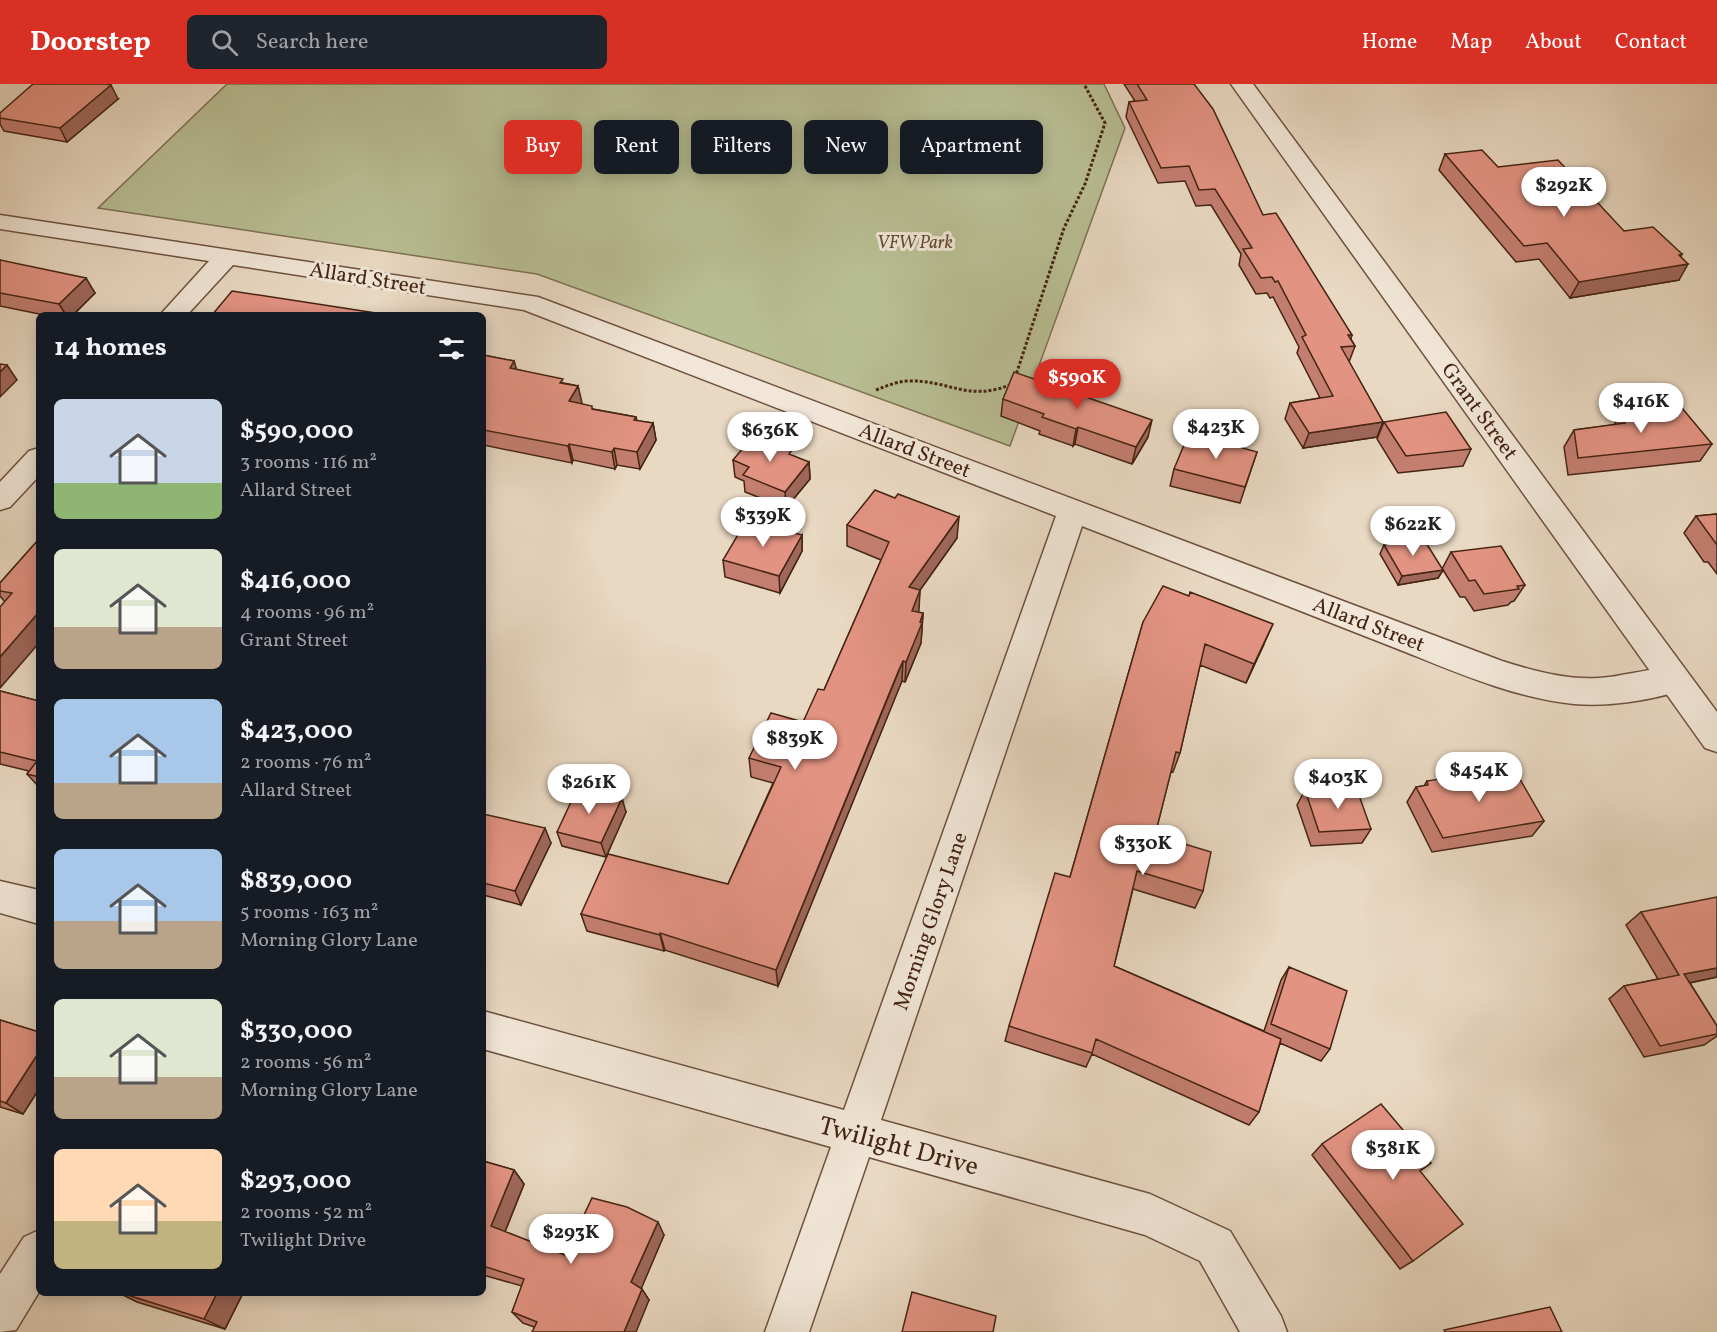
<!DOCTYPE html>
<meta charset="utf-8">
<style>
:root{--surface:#171b24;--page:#20242c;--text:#f1f3f6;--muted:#9ea1a6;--accent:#d93025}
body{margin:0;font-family:Vollkorn,serif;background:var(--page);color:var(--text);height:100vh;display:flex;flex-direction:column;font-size:22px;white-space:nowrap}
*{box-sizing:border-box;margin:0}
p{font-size:20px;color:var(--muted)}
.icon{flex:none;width:33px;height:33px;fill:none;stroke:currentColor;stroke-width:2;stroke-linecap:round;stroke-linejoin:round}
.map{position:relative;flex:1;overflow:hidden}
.sheet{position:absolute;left:36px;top:228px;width:450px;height:984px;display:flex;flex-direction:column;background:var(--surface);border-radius:9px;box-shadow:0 3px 15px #0003}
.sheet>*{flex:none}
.top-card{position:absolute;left:504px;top:36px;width:570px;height:54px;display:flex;gap:12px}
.price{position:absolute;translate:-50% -51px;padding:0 14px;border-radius:21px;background:#fff;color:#222;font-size:20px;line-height:39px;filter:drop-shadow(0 2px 3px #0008)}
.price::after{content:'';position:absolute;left:50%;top:36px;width:18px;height:14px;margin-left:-9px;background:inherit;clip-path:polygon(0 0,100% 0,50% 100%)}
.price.active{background:var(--accent);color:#fff}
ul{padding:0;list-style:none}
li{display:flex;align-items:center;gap:18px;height:150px;padding:0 18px}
li span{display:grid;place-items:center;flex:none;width:168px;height:120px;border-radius:9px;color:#555}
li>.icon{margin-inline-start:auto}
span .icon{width:72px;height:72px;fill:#fffc;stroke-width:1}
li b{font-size:26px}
h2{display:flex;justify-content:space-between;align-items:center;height:72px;padding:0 18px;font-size:26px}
.pill{padding:0 21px;border-radius:9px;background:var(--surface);box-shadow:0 3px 15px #0003;font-size:21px;line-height:54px}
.pill.active{background:var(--accent);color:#fff}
header{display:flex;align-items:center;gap:36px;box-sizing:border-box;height:84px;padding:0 30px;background:var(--accent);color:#fff}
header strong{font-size:28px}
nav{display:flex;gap:33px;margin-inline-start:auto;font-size:21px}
.search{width:420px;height:54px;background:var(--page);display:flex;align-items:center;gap:15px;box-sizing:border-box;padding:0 21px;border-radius:9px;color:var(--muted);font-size:22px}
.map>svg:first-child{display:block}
.green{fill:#b8be93;stroke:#7e7153;stroke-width:1.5}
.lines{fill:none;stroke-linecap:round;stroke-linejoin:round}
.minor-casing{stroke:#6e513f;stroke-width:3}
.tertiary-casing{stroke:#6e513f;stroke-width:3}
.path{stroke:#452413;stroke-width:3;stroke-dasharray:3 2;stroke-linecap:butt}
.minor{fill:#f1e6d7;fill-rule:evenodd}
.tertiary{fill:#f1e6d7;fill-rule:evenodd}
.wall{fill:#c37e70;stroke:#452413;stroke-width:1.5}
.shaded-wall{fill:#9f675b;stroke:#452413;stroke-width:1.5}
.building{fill:#e39382;stroke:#452413;stroke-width:1.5}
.labels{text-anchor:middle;stroke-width:6;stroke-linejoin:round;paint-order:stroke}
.far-park-label{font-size:18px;font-style:italic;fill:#624a33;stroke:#f1e6d7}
.street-label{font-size:21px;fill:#452413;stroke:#f1e6d7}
.near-street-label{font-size:26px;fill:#452413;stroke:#f1e6d7}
</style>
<header>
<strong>Doorstep</strong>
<div class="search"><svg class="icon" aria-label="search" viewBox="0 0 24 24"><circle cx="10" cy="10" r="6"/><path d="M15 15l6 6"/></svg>Search here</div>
<nav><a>Home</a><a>Map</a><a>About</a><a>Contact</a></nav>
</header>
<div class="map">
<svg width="1717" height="1248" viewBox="0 0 1717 1248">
<rect width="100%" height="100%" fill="#e9d8c2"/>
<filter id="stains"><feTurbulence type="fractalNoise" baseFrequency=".00333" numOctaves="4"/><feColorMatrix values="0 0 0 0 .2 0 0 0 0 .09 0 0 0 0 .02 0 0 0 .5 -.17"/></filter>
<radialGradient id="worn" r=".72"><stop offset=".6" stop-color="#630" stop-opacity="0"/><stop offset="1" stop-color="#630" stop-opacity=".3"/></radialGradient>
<!-- green -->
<path class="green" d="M 227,0 L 1104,0 L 1125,44 L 1010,362 L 537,190 L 98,124 Z"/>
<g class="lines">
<defs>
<path id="minor" d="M 0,131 L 538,213 L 1502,577 C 1534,587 1566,596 1599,594 C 1625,593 1662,579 1686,587 L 1691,596 L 1686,605 C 1653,616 1610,623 1574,620 C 1509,614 1440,581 1380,558 C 1281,519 1181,481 1082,442 L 881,1036 L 1150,1110 L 1230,1147 L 1281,1232 L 1287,1248 L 1240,1248 L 1200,1177 L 1145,1151 L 869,1073 L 809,1248 L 765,1248 L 831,1063 L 483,965 L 483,927 L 844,1026 L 1056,432 L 524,226 L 233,181 L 187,231 L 160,231 L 209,177 L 0,145 Z
M 39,364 L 39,392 L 10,423 L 0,426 L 0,398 L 29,367 Z
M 0,797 L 39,806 L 39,840 L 0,829 Z
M 39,1146 L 39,1208 L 16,1246 L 0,1248 L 0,1190 L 24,1153 Z"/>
<path id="tertiary" d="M 1231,0 L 1253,0 L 1717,628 L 1717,668 L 1705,664 Z"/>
</defs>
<!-- minor casing -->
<use href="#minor" class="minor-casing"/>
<!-- tertiary casing -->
<use href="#tertiary" class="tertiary-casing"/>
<!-- path -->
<path class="path" d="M 1015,294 L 1064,144 L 1085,100 L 1105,39 L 1084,0
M 876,306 C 886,302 896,298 907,297 C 948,295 968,319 1012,300"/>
<!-- minor -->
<use href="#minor" class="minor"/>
<!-- tertiary -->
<use href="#tertiary" class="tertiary"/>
</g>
<!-- wall -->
<path class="wall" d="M 1124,0 L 1194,0 L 1263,131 L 1352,251 L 1351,255 L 1355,262 L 1349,278 L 1383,338 L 1377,353 L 1303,364 L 1285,335 L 1290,319 L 1320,314 L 1297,269 L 1299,263 L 1273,213 L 1270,214 L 1267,209 L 1256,210 L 1239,181 L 1241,170 L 1211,121 L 1196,122 L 1185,97 L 1158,99 L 1126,33 L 1129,18 L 1135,17 Z
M 118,15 L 67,58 L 4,47 L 0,40 L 0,34 Z
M 1445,70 L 1498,83 L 1624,147 L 1682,170 L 1680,173 L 1679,196 L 1570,214 L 1539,175 L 1516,178 L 1439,86 Z
M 0,176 L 95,209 L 73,231 L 44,231 L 0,222 Z
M 483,271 L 514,277 L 516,285 L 564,299 L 578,302 L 581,320 L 593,325 L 636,333 L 637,337 L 653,339 L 656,356 L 640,385 L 617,381 L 615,385 L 573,376 L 572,379 L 483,361 Z
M 1003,315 L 1148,353 L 1132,380 L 1075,360 L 1073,362 L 1039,350 L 1040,347 L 1001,332 Z
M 1619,332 L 1712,360 L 1700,377 L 1568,391 L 1564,363 L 1574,346 L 1614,341 Z
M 1384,338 L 1471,365 L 1463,382 L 1398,389 L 1377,355 Z
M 1257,368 L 1240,419 L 1170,402 L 1174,385 Z
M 793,372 L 809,378 L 810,395 L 786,424 L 745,408 L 744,397 L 735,393 L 733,376 Z
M 1717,430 L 1717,490 L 1708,478 L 1704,478 L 1684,449 L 1696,432 Z
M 847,441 L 957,454 L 920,506 L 918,528 L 923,529 L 921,559 L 905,598 L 902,597 L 897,608 L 778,902 L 665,866 L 664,867 L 587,847 L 581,830 L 728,800 L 773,699 L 751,693 L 749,674 L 803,638 L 824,606 L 881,476 L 847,462 Z
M 802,451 L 802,467 L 780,509 L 725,493 L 723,476 Z
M 39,455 L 39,559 L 0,512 L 0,499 Z
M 1384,461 L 1442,485 L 1451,468 L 1525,501 L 1514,517 L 1511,518 L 1508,521 L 1474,527 L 1465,513 L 1460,513 L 1443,486 L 1438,494 L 1398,501 L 1380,470 Z
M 1143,538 L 1264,560 L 1246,599 L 1200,581 L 1180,669 L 1173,688 L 1171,687 L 1155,751 L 1203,807 L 1195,824 L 1133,805 L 1114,882 L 1264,947 L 1281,896 L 1289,883 L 1330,965 L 1321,977 L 1280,959 L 1259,1028 L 1249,1041 L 1092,970 L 1086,983 L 1005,957 L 1009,942 L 1070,793 Z
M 0,607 L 39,617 L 39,703 L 27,690 L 29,687 L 0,680 Z
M 1427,697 L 1544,737 L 1532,752 L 1432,768 L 1407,718 L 1416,703 L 1424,702 Z
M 1305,706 L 1371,745 L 1362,759 L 1311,762 L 1297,721 Z
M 626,728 L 606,773 L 562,762 L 557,748 Z
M 483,730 L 551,759 L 521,821 L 483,811 Z
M 1641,828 L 1717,893 L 1690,899 L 1717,942 L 1717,952 L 1704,961 L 1644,973 L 1609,915 L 1624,902 L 1658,895 L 1626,841 Z
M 0,936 L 39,948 L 39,1005 L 23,1030 L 0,1023 Z
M 1322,1060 L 1420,1088 L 1413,1177 L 1400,1185 L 1312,1071 Z
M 483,1077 L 514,1086 L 524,1100 L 505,1148 L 565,1171 L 664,1151 L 641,1204 L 649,1216 L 534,1243 L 523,1239 L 512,1228 L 522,1202 L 483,1191 Z
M 119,1209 L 243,1209 L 225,1245 L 137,1218 Z"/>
<!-- shaded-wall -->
<path class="shaded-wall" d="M 111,1 L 118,15 L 67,58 L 60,44 Z
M 1682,170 L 1675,182 L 1688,180 L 1679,196 L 1570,214 L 1579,198 Z
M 86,194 L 95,209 L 73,231 L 66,231 L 59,220 Z
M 514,277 L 519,294 L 510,284 Z
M 7,281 L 17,296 L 0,313 L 0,288 Z
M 578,302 L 582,319 L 573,334 L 569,317 Z
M 1152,336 L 1148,353 L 1132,380 L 1136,363 Z
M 1383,338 L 1377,353 L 1303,364 L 1309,349 Z
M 653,339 L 656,356 L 640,385 L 637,368 Z
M 1078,343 L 1075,360 L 1073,362 L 1076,345 Z
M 569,360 L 573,376 L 572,379 L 568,362 Z
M 614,364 L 617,381 L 615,385 L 612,368 Z
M 809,378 L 810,395 L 786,424 L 785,408 Z
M 959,433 L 957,454 L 920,506 L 919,526 L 911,547 L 909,503 Z
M 802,451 L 802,467 L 780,509 L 779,492 Z
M 1443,486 L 1438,494 L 1398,501 L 1402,492 Z
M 39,528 L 39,559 L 0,604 L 0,573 Z
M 923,529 L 921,559 L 905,598 L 906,578 Z
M 1273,540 L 1264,560 L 1246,599 L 1254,580 Z
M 903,577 L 902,597 L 778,902 L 776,886 Z
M 622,714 L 626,728 L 606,773 L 601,759 Z
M 545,744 L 551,759 L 521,821 L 515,807 Z
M 660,849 L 665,866 L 664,867 L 660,851 Z
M 1717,884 L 1717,893 L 1669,903 L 1684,890 Z
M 39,968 L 39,1005 L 23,1030 L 6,1019 Z
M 514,1086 L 524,1100 L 502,1155 L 491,1142 Z
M 658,1138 L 664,1151 L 639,1210 L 631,1198 Z
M 642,1205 L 649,1216 L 636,1248 L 624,1248 Z
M 217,1209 L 243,1209 L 225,1245 L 204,1235 Z"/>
<!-- building -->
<path class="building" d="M 33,0 L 106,0 L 111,1 L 60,44 L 0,34 L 0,29 Z
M 1137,0 L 1194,0 L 1213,25 L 1263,131 L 1276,129 L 1352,251 L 1348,251 L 1355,262 L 1341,263 L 1383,338 L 1309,349 L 1290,319 L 1333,312 L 1302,253 L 1306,251 L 1278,197 L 1275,198 L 1272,193 L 1261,194 L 1243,165 L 1252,164 L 1215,105 L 1199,106 L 1189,82 L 1161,84 L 1129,18 L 1147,16 Z
M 1482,66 L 1498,83 L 1558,76 L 1624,147 L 1653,143 L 1682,170 L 1679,171 L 1688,180 L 1579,198 L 1547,159 L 1524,162 L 1445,70 Z
M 0,176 L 86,194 L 59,220 L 0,209 Z
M 232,207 L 389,231 L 212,231 Z
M 483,271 L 514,277 L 510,284 L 563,295 L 560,299 L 578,302 L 569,317 L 592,322 L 592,325 L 636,333 L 634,336 L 653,339 L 637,368 L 614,364 L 612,368 L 569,360 L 568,362 L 483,346 Z
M 0,280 L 7,281 L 0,288 Z
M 1014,288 L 1152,336 L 1136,363 L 1078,343 L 1076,345 L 1042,333 L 1044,330 L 1003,315 Z
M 1682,324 L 1712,360 L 1578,374 L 1574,346 L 1625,339 L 1619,332 Z
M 1446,328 L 1471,365 L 1406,372 L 1384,338 Z
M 1189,349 L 1257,368 L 1245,403 L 1174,385 Z
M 754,351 L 792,366 L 789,370 L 809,378 L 785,408 L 743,391 L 749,383 L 733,376 Z
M 875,406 L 895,414 L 898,410 L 959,433 L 909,503 L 920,506 L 912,527 L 923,529 L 920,538 L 922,539 L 906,578 L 903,577 L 898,588 L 776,886 L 660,849 L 660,851 L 581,830 L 608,770 L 728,800 L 781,683 L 749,674 L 771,629 L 803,638 L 818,605 L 824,606 L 889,458 L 847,441 Z
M 1717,430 L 1717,461 L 1696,432 Z
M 746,437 L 802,451 L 779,492 L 723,476 Z
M 1423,454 L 1443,486 L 1402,492 L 1384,461 Z
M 39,455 L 39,528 L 0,573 L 0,523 L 12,509 L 0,507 L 0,499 Z
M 1501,462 L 1525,501 L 1517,502 L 1519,505 L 1484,510 L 1475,496 L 1469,497 L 1451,468 Z
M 1163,502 L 1189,512 L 1190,508 L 1273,540 L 1254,580 L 1205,560 L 1180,669 L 1176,668 L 1155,751 L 1211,768 L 1203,807 L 1137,787 L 1114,882 L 1281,955 L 1259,1028 L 1096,955 L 1092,969 L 1009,942 L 1055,789 L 1070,793 L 1143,538 Z
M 0,607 L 39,617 L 39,693 L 27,690 L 37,677 L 0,668 Z
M 1513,683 L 1544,737 L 1443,754 L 1416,703 L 1428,701 L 1427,697 Z
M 578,703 L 622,714 L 601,759 L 557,748 Z
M 1356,703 L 1371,745 L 1319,748 L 1305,706 Z
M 483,730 L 545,744 L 515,807 L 483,799 Z
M 1717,813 L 1717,884 L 1684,890 L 1717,942 L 1717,950 L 1660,962 L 1624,902 L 1679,891 L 1641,828 Z
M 1289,883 L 1347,907 L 1330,965 L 1271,940 Z
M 0,936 L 39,948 L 39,968 L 6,1019 L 0,1017 Z
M 1381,1020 L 1431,1079 L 1420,1087 L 1463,1140 L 1413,1177 L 1322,1060 Z
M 483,1077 L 514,1086 L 491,1142 L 565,1171 L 592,1114 L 627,1123 L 658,1138 L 631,1198 L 642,1205 L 624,1248 L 532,1248 L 537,1238 L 512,1228 L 524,1195 L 483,1182 Z
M 912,1208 L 996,1232 L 993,1248 L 902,1248 Z
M 121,1209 L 217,1209 L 204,1235 Z
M 1550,1223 L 1562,1248 L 1445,1248 L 1444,1246 Z"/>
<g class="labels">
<!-- far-park labels -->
<g class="far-park-label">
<text x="915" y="164">VFW Park</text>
</g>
<!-- street labels -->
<g class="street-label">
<text transform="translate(368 194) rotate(9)" y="7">Allard Street</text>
<text transform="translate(1480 327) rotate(54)" y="7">Grant Street</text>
<text transform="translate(915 366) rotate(21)" y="7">Allard Street</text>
<text transform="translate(1369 540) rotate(21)" y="7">Allard Street</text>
<text transform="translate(930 837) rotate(-71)" y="7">Morning Glory Lane</text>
</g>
<!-- near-street labels -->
<g class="near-street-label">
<text transform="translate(899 1061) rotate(15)" y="9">Twilight Drive</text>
</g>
</g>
<rect width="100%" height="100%" filter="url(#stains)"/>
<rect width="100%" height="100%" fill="url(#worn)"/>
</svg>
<b class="price" style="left:1564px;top:134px">$292K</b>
<b class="price active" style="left:1077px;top:326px">$590K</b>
<b class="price" style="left:1641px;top:350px">$416K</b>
<b class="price" style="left:1216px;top:376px">$423K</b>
<b class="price" style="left:770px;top:379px">$636K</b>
<b class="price" style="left:763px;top:464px">$339K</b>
<b class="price" style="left:1413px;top:473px">$622K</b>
<b class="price" style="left:795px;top:687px">$839K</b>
<b class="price" style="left:1479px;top:719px">$454K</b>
<b class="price" style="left:1338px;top:726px">$403K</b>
<b class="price" style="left:589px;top:731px">$261K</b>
<b class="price" style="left:1143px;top:792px">$330K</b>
<b class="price" style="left:1393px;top:1097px">$381K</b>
<b class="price" style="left:571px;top:1181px">$293K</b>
<div class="top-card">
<a class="pill active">Buy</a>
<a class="pill">Rent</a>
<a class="pill">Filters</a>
<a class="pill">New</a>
<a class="pill">Apartment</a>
</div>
<section class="sheet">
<h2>14 homes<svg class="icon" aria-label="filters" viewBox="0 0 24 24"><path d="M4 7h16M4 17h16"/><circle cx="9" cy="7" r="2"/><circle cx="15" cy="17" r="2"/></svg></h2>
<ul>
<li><span style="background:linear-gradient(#c9d6e8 70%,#8fb573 0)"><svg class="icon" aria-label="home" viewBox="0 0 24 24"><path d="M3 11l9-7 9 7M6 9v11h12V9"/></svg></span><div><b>$590,000</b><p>3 rooms · 116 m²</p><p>Allard Street</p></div></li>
<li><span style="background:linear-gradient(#dfe7d0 65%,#b9a48a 0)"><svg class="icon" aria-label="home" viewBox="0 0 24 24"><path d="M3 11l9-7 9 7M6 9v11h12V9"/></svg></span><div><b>$416,000</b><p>4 rooms · 96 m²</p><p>Grant Street</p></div></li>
<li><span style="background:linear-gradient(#a9c7e8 70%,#b9a48a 0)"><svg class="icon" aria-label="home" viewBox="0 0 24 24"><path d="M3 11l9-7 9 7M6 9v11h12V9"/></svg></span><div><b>$423,000</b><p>2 rooms · 76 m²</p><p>Allard Street</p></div></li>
<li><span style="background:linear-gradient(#a9c7e8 60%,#b9a48a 0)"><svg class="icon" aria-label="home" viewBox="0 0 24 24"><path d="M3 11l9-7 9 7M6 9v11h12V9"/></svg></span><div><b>$839,000</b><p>5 rooms · 163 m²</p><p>Morning Glory Lane</p></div></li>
<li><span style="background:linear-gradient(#dfe7d0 65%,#b9a48a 0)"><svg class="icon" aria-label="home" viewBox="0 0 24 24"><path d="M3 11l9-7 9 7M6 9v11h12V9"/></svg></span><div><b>$330,000</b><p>2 rooms · 56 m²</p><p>Morning Glory Lane</p></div></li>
<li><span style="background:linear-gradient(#ffd9b3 60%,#c2b280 0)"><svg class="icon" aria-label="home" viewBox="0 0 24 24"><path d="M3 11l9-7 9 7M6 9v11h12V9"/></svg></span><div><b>$293,000</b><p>2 rooms · 52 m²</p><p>Twilight Drive</p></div></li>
</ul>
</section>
</div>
